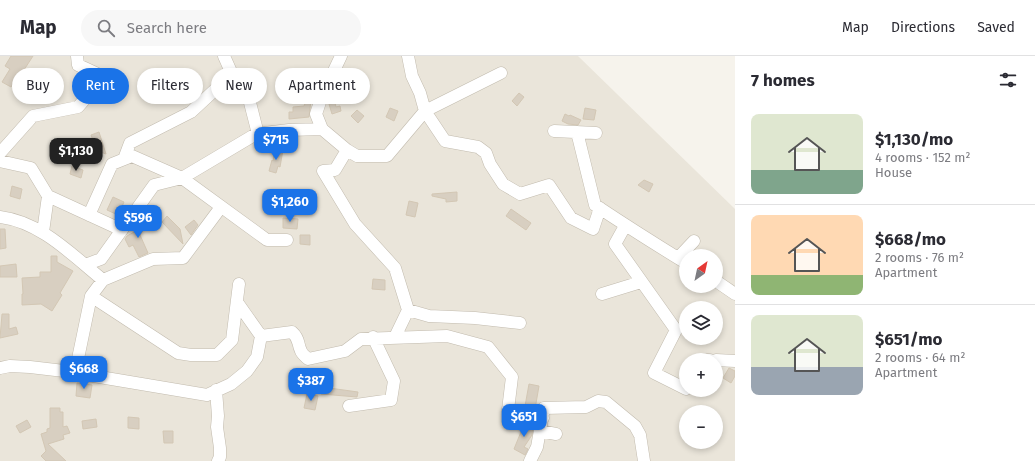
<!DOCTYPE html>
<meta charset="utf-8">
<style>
:root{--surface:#fff;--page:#f7f7f7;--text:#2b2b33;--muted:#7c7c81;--line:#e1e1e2;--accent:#1a73e8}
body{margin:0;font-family:"Fira Sans",sans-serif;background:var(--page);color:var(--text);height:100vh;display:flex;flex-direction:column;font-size:15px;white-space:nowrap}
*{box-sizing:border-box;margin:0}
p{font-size:13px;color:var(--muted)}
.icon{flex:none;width:22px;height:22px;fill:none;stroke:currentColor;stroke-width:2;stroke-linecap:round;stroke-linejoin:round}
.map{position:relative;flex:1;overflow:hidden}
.drawer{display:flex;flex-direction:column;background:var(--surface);width:300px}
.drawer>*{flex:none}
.top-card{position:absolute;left:12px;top:12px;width:380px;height:36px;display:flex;gap:8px}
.needle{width:26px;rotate:33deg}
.fabs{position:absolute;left:679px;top:193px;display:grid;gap:8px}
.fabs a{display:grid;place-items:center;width:44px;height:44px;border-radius:50%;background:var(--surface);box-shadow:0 2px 6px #0003;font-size:20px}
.price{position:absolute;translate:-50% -34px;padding:0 9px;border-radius:8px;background:var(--accent);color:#fff;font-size:13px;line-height:26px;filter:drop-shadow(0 1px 2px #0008)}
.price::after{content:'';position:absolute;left:50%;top:24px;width:12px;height:9px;margin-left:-6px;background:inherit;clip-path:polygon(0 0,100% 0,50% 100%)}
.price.on{background:#222;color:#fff}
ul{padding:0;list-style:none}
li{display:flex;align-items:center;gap:12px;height:100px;padding:0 16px}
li+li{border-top:1px solid var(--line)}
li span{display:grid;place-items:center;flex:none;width:112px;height:80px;border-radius:8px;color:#555}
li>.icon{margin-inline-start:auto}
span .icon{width:48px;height:48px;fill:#fffc;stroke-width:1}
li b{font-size:17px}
h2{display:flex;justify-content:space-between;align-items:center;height:48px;padding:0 16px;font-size:17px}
.pill{padding:0 14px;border-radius:18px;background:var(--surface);box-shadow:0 2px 6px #0003;font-size:14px;line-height:36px}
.pill.on{background:var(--accent);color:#fff}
header{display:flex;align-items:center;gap:24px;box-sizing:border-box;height:56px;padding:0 20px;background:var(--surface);border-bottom:1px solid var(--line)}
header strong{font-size:19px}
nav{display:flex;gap:22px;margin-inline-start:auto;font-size:14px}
.search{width:280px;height:36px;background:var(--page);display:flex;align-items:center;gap:10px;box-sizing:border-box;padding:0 14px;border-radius:22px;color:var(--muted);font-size:15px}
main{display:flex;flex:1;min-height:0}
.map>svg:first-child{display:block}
.residential{fill:#eae5da;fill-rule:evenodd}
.building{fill:#d8cfc1;stroke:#d3c7b4}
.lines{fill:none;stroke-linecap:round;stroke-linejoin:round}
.minor-casing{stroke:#c2bbae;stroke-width:13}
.minor{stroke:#fff;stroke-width:12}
</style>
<header>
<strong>Map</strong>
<div class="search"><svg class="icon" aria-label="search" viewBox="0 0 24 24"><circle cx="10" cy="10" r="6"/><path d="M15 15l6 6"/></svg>Search here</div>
<nav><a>Map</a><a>Directions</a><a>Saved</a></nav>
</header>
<main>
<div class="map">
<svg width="735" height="405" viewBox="0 0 735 405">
<rect width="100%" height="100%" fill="#f6f3ec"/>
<!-- residential -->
<path class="residential" d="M 0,0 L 578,0 L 735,153 L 735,405 L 0,405 ZM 686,200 L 716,200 L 716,230 L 686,230 ZM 686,252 L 716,252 L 716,282 L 686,282 ZM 686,304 L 716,304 L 716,334 L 686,334 ZM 686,356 L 716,356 L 716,386 L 686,386 Z"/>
<!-- building -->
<path class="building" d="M 11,0 L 33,0 L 22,17 L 20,16 L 11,31 L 2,26 L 10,13 L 5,10 Z
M 301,23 L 309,27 L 308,29 L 317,32 L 313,44 L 311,44 L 309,61 L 289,63 L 289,56 L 293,56 L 293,51 L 304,50 L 308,40 L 297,34 Z
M 519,37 L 524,41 L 517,50 L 512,45 Z
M 335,47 L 336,51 L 340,50 L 341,55 L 332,58 L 329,48 Z
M 390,52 L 398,55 L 394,65 L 386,61 Z
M 585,52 L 596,54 L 594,64 L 583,63 Z
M 357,54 L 364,60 L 358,67 L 351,60 Z
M 565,58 L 569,60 L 570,59 L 581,64 L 578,69 L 568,68 L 562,65 Z
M 99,76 L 106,98 L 95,94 L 96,92 L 91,79 Z
M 275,93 L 283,94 L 280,111 L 278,110 L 276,117 L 269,115 L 272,104 L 273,105 Z
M 72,110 L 83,114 L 81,122 L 70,118 Z
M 644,124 L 653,128 L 649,136 L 638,129 Z
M 12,130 L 22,133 L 20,143 L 10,140 Z
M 457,136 L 457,145 L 446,146 L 446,143 L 432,140 L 432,138 Z
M 113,141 L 124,146 L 118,159 L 107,154 Z
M 409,145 L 418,147 L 415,161 L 406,159 Z
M 511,153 L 531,167 L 526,174 L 506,160 Z
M 167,160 L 180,173 L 183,188 L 162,166 Z
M 283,162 L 298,163 L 297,173 L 283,172 Z
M 139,163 L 147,168 L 140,179 L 148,197 L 139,201 L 133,189 L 129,191 L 125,183 L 127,180 L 138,174 L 133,171 Z
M 194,164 L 198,169 L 191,179 L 185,171 Z
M 0,173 L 5,173 L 6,192 L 0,193 Z
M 300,179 L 310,179 L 310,189 L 300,188 Z
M 51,200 L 57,200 L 57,206 L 73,215 L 60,237 L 62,239 L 52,255 L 41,248 L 22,249 L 22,238 L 23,238 L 22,222 L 40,221 L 40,216 L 51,216 Z
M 16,208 L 17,221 L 0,221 L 0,210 Z
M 373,223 L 385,224 L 385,234 L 372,233 Z
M 2,258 L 9,258 L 9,273 L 16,271 L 18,278 L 0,282 Z
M 729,312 L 735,315 L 735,320 L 731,327 L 723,322 Z
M 77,327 L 92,329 L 90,342 L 76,340 Z
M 529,328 L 539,330 L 535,353 L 525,350 Z
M 322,331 L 358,336 L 357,341 L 321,338 Z
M 307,338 L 318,340 L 315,354 L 304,352 Z
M 50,352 L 60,352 L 60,356 L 63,356 L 63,371 L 67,370 L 70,377 L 63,379 L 64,383 L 48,388 L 66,405 L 46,405 L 41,400 L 46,395 L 41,378 L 47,376 L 47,373 L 50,372 Z
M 128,361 L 139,362 L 139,373 L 128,372 Z
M 96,363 L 97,371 L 83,373 L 82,365 Z
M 27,364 L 31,371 L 20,377 L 16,370 Z
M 525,366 L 533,369 L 532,379 L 524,391 L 528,393 L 525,399 L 514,393 Z
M 163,375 L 173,375 L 173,387 L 164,387 Z"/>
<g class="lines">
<defs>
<path id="minor" d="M 224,0 L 232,18 L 246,31 L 258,78
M 408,0 L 412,20 L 420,37 L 425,55 L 445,85 L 478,91 L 486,97 L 490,108 L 503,128 L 520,138 L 549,129 L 571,162 L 593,173 L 600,152
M 322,73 L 316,58 L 322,40 L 341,0
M 554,75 L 596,77
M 577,76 L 595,149 C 625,169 655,188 686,207
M 347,94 L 335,114 L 323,115 L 355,168 L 395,212 L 408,254 L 395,281
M 0,97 L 33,60 L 78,51 L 104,21 L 78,9 L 77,0
M 124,103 L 130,87 L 191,56 L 232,18
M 0,105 L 31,112 L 48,140 L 43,176
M 48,140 L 122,174
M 89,159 L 112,108 L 132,100 L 182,122 L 256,78 L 289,74 L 322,73 L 347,94 L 357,100 L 387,100 L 425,55 L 501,17
M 0,161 C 41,166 72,199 103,224
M 625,170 L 615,188 L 676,274 L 654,317 L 686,333
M 678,202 L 694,185
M 85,209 L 101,203 L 154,129 L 182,122 L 267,184 L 287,184
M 716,225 L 735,238
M 602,238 L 641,226
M 91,240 L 178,297 L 191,299 L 217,299 L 232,284 L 239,228
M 237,246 L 261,280
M 408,254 L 429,260 L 475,262 L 520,267
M 703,304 L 710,304
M 716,304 L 735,305
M 0,312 L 10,310 L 30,311 L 64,315 L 207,339 L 231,328 L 247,315 L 257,301 L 261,280 L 292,276 C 300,283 297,287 301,295 C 302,298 306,301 308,303 L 345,295 L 361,283 L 447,280 L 488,291 L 512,321 L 508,354 L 543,362
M 75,317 L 91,240 L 103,224 L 153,203 L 183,202 L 221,151
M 216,334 L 218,360 L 217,371 L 220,392 L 220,401 L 218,405
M 349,350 L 391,344 L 394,325 L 373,281
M 540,375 L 556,378
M 530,405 L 537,391 L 544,352 L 586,351 L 598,345 L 606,346 L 635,370 L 640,379 L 644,405"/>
</defs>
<!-- minor casing -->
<use href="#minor" class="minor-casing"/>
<!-- minor -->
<use href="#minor" class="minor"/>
</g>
</svg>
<div class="fabs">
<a><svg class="needle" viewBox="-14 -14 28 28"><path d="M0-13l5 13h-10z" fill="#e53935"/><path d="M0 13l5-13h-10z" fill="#7c7c81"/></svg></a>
<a><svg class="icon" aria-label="layers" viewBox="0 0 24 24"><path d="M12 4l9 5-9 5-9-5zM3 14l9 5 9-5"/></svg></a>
<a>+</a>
<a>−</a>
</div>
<b class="price" style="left:276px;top:105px">$715</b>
<b class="price on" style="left:76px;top:116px">$1,130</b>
<b class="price" style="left:290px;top:167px">$1,260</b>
<b class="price" style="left:138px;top:183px">$596</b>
<b class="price" style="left:84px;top:334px">$668</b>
<b class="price" style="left:311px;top:346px">$387</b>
<b class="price" style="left:524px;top:382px">$651</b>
<div class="top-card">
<a class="pill">Buy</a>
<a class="pill on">Rent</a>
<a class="pill">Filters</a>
<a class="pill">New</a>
<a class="pill">Apartment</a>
</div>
</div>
<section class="drawer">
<h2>7 homes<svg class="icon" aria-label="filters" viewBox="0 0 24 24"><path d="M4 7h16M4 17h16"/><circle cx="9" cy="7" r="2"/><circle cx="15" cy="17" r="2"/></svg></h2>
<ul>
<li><span style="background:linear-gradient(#dfe7d0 70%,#7fa58c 0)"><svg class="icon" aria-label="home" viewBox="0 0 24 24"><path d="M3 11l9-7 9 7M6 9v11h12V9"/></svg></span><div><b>$1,130/mo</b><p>4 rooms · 152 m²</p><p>House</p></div></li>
<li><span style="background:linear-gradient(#ffd9b3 75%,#8fb573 0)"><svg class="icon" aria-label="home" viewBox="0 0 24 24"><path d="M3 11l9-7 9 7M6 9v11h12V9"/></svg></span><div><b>$668/mo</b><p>2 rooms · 76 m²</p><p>Apartment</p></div></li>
<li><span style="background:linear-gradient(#dfe7d0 65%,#9aa5b1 0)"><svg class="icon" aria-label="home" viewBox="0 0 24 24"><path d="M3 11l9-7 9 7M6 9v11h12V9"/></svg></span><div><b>$651/mo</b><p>2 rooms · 64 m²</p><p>Apartment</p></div></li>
</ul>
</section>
</main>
